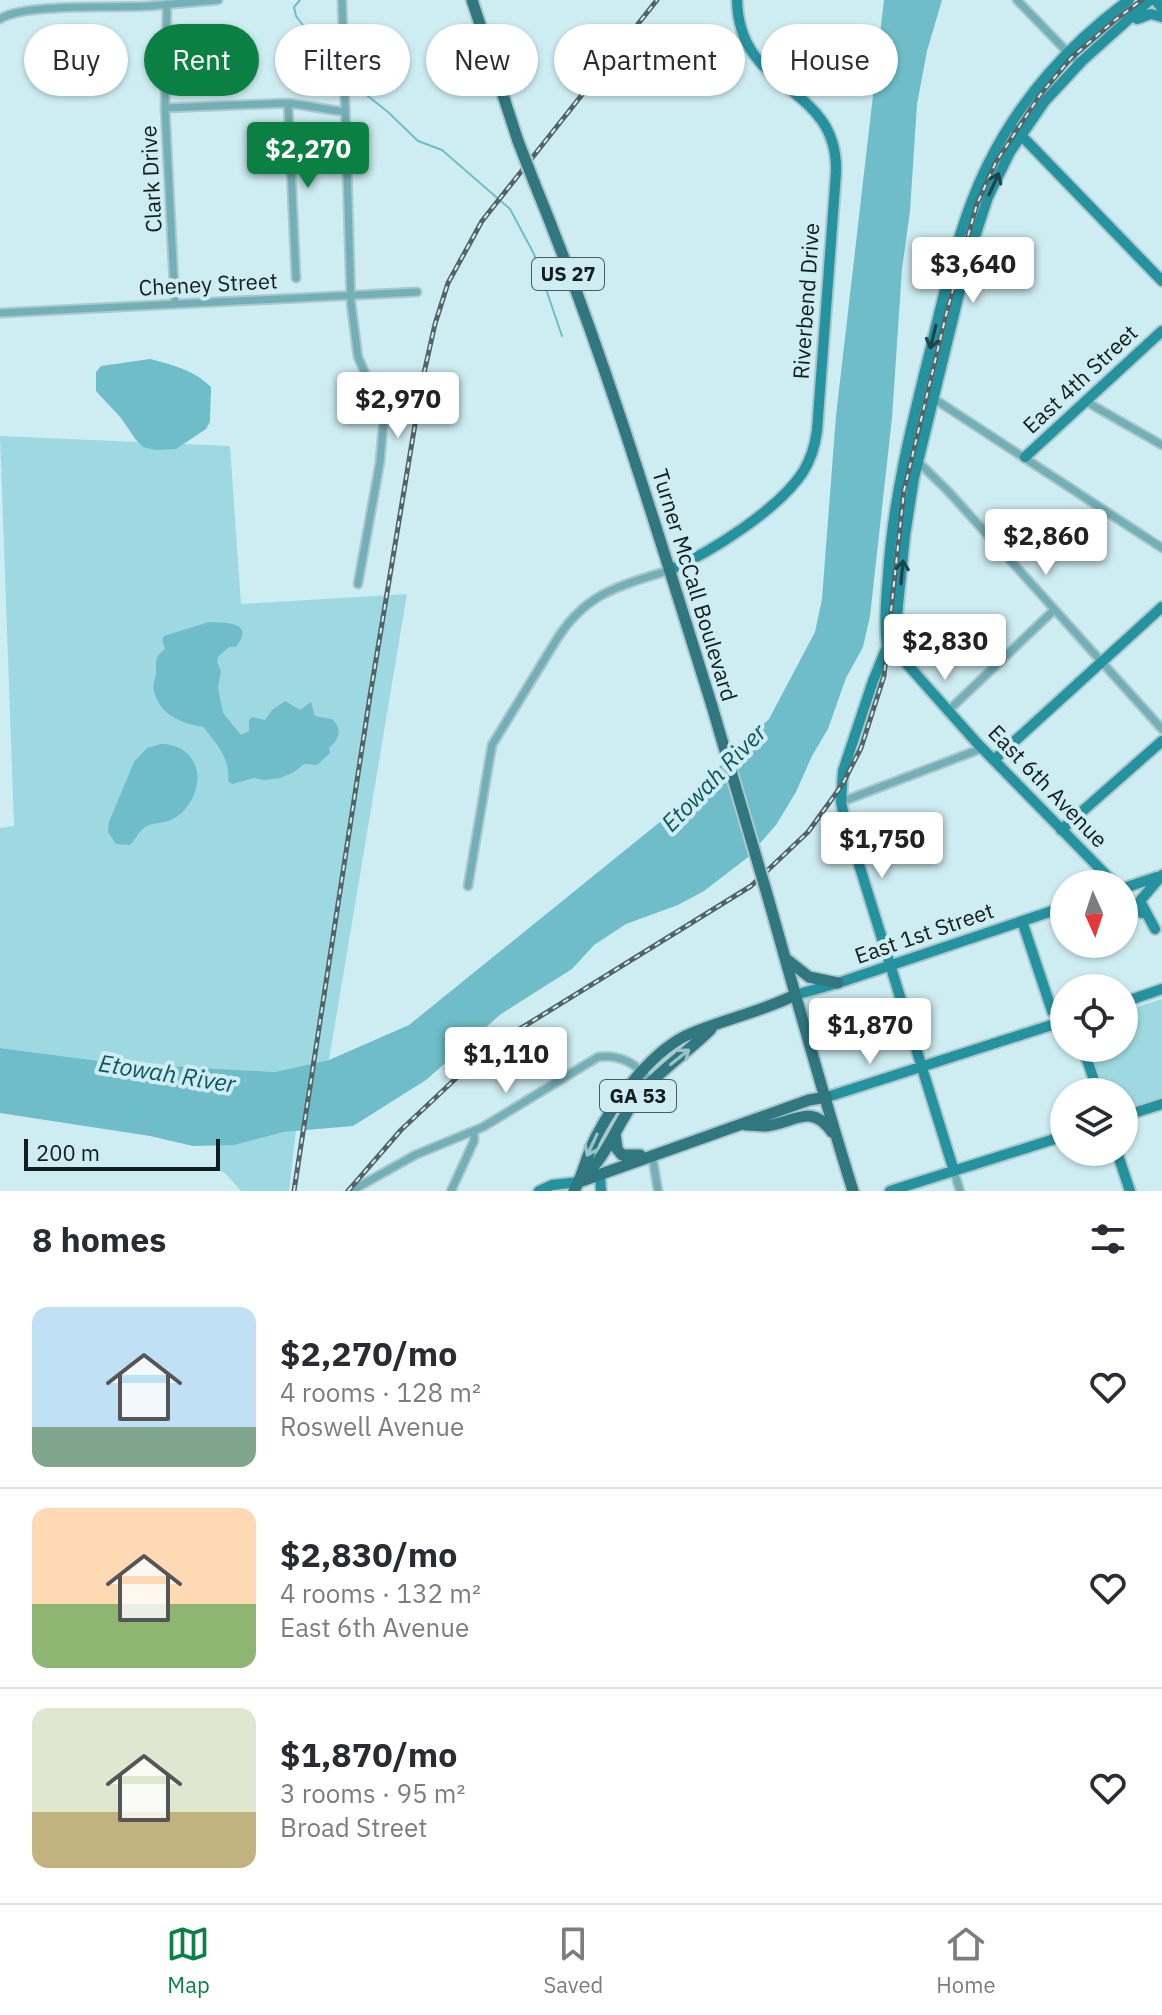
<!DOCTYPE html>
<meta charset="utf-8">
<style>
:root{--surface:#fff;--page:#f7f7f7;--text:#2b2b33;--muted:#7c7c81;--line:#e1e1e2;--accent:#0b8043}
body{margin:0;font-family:"IBM Plex Sans",sans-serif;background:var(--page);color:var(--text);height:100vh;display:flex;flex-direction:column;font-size:30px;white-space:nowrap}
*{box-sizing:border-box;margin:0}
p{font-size:26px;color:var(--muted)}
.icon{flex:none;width:44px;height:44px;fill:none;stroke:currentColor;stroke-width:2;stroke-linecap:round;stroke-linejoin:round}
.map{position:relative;height:1191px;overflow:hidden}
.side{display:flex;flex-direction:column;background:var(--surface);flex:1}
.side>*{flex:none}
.hud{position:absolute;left:24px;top:24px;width:1114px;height:72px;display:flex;gap:16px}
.needle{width:52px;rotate:177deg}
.controls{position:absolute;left:1050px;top:870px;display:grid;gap:16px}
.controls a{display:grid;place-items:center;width:88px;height:88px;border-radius:50%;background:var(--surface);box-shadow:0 2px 6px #0004;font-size:40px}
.scale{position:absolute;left:24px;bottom:20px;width:196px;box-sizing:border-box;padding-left:8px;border:4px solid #121d1f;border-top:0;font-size:22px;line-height:28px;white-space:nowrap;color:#121d1f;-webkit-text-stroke:6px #ceedf2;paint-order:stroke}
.price{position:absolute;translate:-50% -68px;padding:0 18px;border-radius:8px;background:#fff;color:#222;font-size:26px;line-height:52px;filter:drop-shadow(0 2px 4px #0008)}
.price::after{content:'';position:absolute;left:50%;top:48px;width:24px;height:18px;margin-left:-12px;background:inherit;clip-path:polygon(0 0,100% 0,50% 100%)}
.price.active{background:var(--accent);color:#fff}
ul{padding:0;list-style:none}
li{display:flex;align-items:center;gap:24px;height:200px;padding:0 32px}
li+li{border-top:2px solid var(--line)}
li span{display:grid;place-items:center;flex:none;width:224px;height:160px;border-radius:16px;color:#555}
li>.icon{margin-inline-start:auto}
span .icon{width:96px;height:96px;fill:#fffc;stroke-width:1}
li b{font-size:34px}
h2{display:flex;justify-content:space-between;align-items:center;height:96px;padding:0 32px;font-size:34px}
.pill{padding:0 28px;border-radius:36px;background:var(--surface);box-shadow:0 2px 6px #0004;font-size:28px;line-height:72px}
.pill.active{background:var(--accent);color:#fff}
.tab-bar{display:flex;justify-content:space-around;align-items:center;height:112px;border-top:2px solid var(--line);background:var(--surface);font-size:22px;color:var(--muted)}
.tab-bar a{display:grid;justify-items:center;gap:4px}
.tab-bar .active{color:var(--accent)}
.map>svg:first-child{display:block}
.green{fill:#9ed9e1}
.water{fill:#6ebdc8}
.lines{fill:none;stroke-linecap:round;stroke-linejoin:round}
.stream{stroke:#6ebdc8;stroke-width:2}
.street-casing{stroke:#acc8cc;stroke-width:11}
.secondary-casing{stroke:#acc8cc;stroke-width:14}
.primary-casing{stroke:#acc8cc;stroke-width:15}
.street{stroke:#73afb7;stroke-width:7}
.secondary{stroke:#2592a0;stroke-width:10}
.primary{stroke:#307780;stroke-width:11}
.rail-casing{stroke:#526467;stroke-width:5}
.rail{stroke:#ceedf2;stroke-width:2;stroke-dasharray:6;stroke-linecap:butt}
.primary-bridge-casing{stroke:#acc8cc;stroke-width:15;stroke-linecap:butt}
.primary-bridge{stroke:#307780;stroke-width:11}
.oneway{stroke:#19464c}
.oneway2{stroke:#97c4ca}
.labels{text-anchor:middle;stroke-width:8;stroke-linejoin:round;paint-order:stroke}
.shield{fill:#ceedf2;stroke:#4a5b5e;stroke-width:2}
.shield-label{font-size:20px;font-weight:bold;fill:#121d1f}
.street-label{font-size:22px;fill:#121d1f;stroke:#ceedf2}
.water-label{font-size:24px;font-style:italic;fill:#10565e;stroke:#ceedf2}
</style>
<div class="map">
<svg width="1162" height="1191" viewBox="0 0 1162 1191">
<rect width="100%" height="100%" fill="#ceedf2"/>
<!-- green -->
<path class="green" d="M 0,436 L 230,446 L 241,604 L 407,594 L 329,1060 L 275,1072 L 115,1063 L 0,1048 L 0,828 L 14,826 Z
M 1162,999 L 1162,1099 L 1124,1111 L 1124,1092 L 1104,1092 L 1090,1048 L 1124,1048 L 1124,1011 Z
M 296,1130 L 289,1191 L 241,1191 L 225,1173 L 214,1168 L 220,1156 L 216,1142 Z"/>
<!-- water -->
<path class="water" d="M 884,0 L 942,0 L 927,51 L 917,104 L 910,211 L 902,269 L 892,418 L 870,616 L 863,647 L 846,678 L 828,729 L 812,756 L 796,792 L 776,825 L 747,858 L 704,891 L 678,905 L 626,924 L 594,945 L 572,969 L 501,1014 L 426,1080 L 353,1126 L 283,1132 L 234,1145 L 193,1146 L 150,1136 L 0,1113 L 0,1048 L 115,1063 L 275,1072 L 329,1060 L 409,1025 L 671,813 L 769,719 L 815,632 L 822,599 L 836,416 Z
M 150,359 C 173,365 194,370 211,387 L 210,422 L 206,429 L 176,449 L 155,450 L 143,447 L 136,440 L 121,418 L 96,391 L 96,372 L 101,366 Z
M 209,622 C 225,623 256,621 236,647 L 229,647 L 218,657 L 217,662 L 221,671 L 218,688 L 223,713 L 241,735 L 249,731 L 249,720 L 252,717 L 265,720 L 272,710 L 285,701 L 300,710 L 311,702 L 315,716 L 332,719 C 343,730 339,739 329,748 L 330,753 L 317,765 L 304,764 L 294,772 L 280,778 L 264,780 L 254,778 L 232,784 L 228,781 C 231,761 217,743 203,727 C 183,724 159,715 154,691 C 152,684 156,679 156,671 C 156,660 155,657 165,649 L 162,640 L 164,636 Z
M 161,744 C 174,744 186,749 193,761 C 205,781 191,811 171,820 C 163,824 154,822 147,826 C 139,830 136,839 130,845 L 116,844 L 108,832 L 109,822 L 134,762 L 147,748 Z"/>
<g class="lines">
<!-- stream -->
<path class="stream" d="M 300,0 L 294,7 L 296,16 L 339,73
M 349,81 L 388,112 L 418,141 L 442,150 L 510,209 L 534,254 L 562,336"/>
<defs>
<path id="street" d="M 342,0 L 351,303 L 358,357 L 384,416 L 380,462 L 358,584
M 1017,0 L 1079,64
M 167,4 L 165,108 L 175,304
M 0,19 C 22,3 118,8 149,6 C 172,4 195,2 218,0
M 288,103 L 296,278
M 165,108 L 288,103 L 345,112
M 0,313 L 417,292
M 920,393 L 939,402 L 1162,548
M 1085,401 L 1162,445
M 906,450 L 948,491 L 1162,729
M 948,711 L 1054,610
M 841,802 L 983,748
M 468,886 L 492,745 L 557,639 C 587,592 620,586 670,570
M 652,1154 L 658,1191
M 954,1171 L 960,1191
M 351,1191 L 415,1155 L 483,1127 L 598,1057 C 621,1054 637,1064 651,1082
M 451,1191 L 474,1141 L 474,1131"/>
<path id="secondary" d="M 1155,0 L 1162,8
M 1137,19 L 1151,14 L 1162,17
M 1016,130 L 1162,281
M 1025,457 L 1162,331
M 670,570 C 711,552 778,510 803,472 C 811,459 815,446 817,431 L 836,173 C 839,82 739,95 737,0
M 887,647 C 884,623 886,599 888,575 C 893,496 913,419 932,343 C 947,282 960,220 988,164 C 1020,99 1071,42 1129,0
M 887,647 L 898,654 L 977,743 L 1115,884
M 995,759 L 1162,607
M 1061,830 L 1162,741
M 1124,888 L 1157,877
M 1124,894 L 1142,913
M 1022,921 L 1052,1011 L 1064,1021
M 1155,929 L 1140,901 L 1162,875
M 795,995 L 838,983 L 1064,907
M 1124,1002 L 1162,989
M 1083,1048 L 1098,1092
M 827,1097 L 1064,1021
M 1124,1116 L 1162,1104
M 1117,1152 L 1130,1191
M 954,1171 L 844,816 L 841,802 L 843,771 L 873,681 L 887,647 L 895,636 L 905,535 L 914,478 L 967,261 L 988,197 L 1010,152 L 1045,101 L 1082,61 L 1150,0
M 600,1175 L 601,1191
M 539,1191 L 552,1185 L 579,1182
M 890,1191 L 1064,1136"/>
<path id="primary" d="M 472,0 L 518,141
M 534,182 C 604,353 657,530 712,706
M 769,901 C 796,997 823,1095 853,1191
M 785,958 L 809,977 L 838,983
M 746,1125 C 752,1125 760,1126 766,1126 C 794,1123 811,1102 832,1132
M 615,1133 L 617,1149 L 622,1155 L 640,1155
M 583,1178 C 608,1155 617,1123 638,1096 C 659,1071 687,1053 711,1029
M 579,1182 L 809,1100 L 827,1097
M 574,1191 C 584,1173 587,1153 597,1135 C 616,1099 654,1048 692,1033 C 726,1019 763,1011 795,995"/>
</defs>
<!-- street casing -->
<use href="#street" class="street-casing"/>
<!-- secondary casing -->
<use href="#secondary" class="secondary-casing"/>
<!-- primary casing -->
<use href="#primary" class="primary-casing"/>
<!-- street -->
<use href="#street" class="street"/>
<!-- secondary -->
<use href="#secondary" class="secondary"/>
<!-- primary -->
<use href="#primary" class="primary"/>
<defs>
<path id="rail" d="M 294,1191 L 370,696 L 422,382 L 435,324 L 448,283 L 482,221 L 657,0
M 348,1191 L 401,1130 L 468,1067 L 510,1035 L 751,886 L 808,832 L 842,785 L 861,748 L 884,676 L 904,491 L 947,311 L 977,204 L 996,162 L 1040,95 L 1071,58 L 1115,20 L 1142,0"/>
</defs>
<!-- rail casing -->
<use href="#rail" class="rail-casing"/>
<!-- rail -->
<use href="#rail" class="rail"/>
<defs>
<path id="primary-bridge" d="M 518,141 L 534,182
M 712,706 L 769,901"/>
</defs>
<!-- primary-bridge casing -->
<use href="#primary-bridge" class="primary-bridge-casing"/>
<!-- primary-bridge -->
<use href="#primary-bridge" class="primary-bridge"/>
</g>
<!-- one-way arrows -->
<defs><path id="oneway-shaft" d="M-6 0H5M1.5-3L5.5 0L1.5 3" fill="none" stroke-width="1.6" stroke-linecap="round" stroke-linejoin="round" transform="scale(2)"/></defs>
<g class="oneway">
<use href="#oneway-shaft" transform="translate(994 184) rotate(-65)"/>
<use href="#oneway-shaft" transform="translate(933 337) rotate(104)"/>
<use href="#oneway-shaft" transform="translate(902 572) rotate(-85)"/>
</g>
<g class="oneway2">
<use href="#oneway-shaft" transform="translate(680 1057) rotate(-39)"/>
<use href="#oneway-shaft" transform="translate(592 1145) rotate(115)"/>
</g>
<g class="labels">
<!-- shield labels -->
<g class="shield">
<rect x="532" y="258" width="72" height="32" rx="6"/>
<rect x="600" y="1080" width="76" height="32" rx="6"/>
</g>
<g class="shield-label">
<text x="568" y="281">US 27</text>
<text x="638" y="1103">GA 53</text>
</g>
<!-- street labels -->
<g class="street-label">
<text transform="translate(151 179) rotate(-93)" y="8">Clark Drive</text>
<text transform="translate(208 284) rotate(-3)" y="8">Cheney Street</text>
<text transform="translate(806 301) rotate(-86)" y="8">Riverbend Drive</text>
<text transform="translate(1080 379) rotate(-43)" y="8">East 4th Street</text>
<text transform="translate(695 585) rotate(73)" y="8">Turner McCall Boulevard</text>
<text transform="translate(1048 786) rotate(46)" y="8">East 6th Avenue</text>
<text transform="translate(924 933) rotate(-19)" y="8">East 1st Street</text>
</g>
<!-- water labels -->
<g class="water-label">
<text transform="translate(714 778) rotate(-46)" y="8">Etowah River</text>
<text transform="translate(167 1074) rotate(9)" y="8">Etowah River</text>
</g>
</g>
</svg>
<div class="controls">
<a><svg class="needle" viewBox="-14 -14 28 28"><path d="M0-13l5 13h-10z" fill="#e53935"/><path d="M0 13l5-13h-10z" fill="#7c7c81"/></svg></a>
<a><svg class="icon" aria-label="locate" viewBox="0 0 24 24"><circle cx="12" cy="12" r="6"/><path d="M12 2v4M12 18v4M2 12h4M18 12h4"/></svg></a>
<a><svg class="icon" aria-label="layers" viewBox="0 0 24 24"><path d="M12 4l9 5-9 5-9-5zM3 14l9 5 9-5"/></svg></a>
</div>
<div class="scale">200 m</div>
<b class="price active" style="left:308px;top:190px">$2,270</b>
<b class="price" style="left:973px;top:305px">$3,640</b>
<b class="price" style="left:398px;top:440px">$2,970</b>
<b class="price" style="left:1046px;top:577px">$2,860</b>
<b class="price" style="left:945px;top:682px">$2,830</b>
<b class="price" style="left:882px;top:880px">$1,750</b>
<b class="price" style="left:870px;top:1066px">$1,870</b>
<b class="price" style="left:506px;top:1095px">$1,110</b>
<div class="hud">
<a class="pill">Buy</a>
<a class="pill active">Rent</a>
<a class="pill">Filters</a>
<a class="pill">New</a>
<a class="pill">Apartment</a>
<a class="pill">House</a>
</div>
</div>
<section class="side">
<h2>8 homes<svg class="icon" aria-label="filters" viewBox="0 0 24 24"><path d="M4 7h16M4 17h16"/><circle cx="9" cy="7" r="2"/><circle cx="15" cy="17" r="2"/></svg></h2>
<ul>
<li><span style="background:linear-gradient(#bfe0f5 75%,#7fa58c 0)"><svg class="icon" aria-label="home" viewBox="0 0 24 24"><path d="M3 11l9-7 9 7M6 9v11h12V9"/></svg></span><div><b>$2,270/mo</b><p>4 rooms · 128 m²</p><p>Roswell Avenue</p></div><svg class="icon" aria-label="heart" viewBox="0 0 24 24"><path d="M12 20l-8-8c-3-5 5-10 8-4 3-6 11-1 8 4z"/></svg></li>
<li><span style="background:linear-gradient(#ffd9b3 60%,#8fb573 0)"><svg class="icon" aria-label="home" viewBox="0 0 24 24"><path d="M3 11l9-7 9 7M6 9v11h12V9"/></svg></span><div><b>$2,830/mo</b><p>4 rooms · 132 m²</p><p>East 6th Avenue</p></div><svg class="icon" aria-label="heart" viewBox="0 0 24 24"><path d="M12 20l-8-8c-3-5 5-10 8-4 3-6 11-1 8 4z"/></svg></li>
<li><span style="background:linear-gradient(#dfe7d0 65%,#c2b280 0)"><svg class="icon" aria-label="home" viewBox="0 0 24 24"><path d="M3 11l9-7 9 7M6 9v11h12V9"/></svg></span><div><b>$1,870/mo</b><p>3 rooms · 95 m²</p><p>Broad Street</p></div><svg class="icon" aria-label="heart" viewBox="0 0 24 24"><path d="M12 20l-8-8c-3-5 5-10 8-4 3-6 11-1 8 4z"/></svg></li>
</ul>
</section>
<nav class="tab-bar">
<a class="active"><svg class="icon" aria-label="map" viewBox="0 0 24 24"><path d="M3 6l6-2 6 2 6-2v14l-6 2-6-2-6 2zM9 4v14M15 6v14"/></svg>Map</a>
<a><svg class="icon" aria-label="saved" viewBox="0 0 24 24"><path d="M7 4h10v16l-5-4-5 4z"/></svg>Saved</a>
<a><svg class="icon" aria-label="home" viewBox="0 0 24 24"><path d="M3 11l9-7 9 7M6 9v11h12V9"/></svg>Home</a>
</nav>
